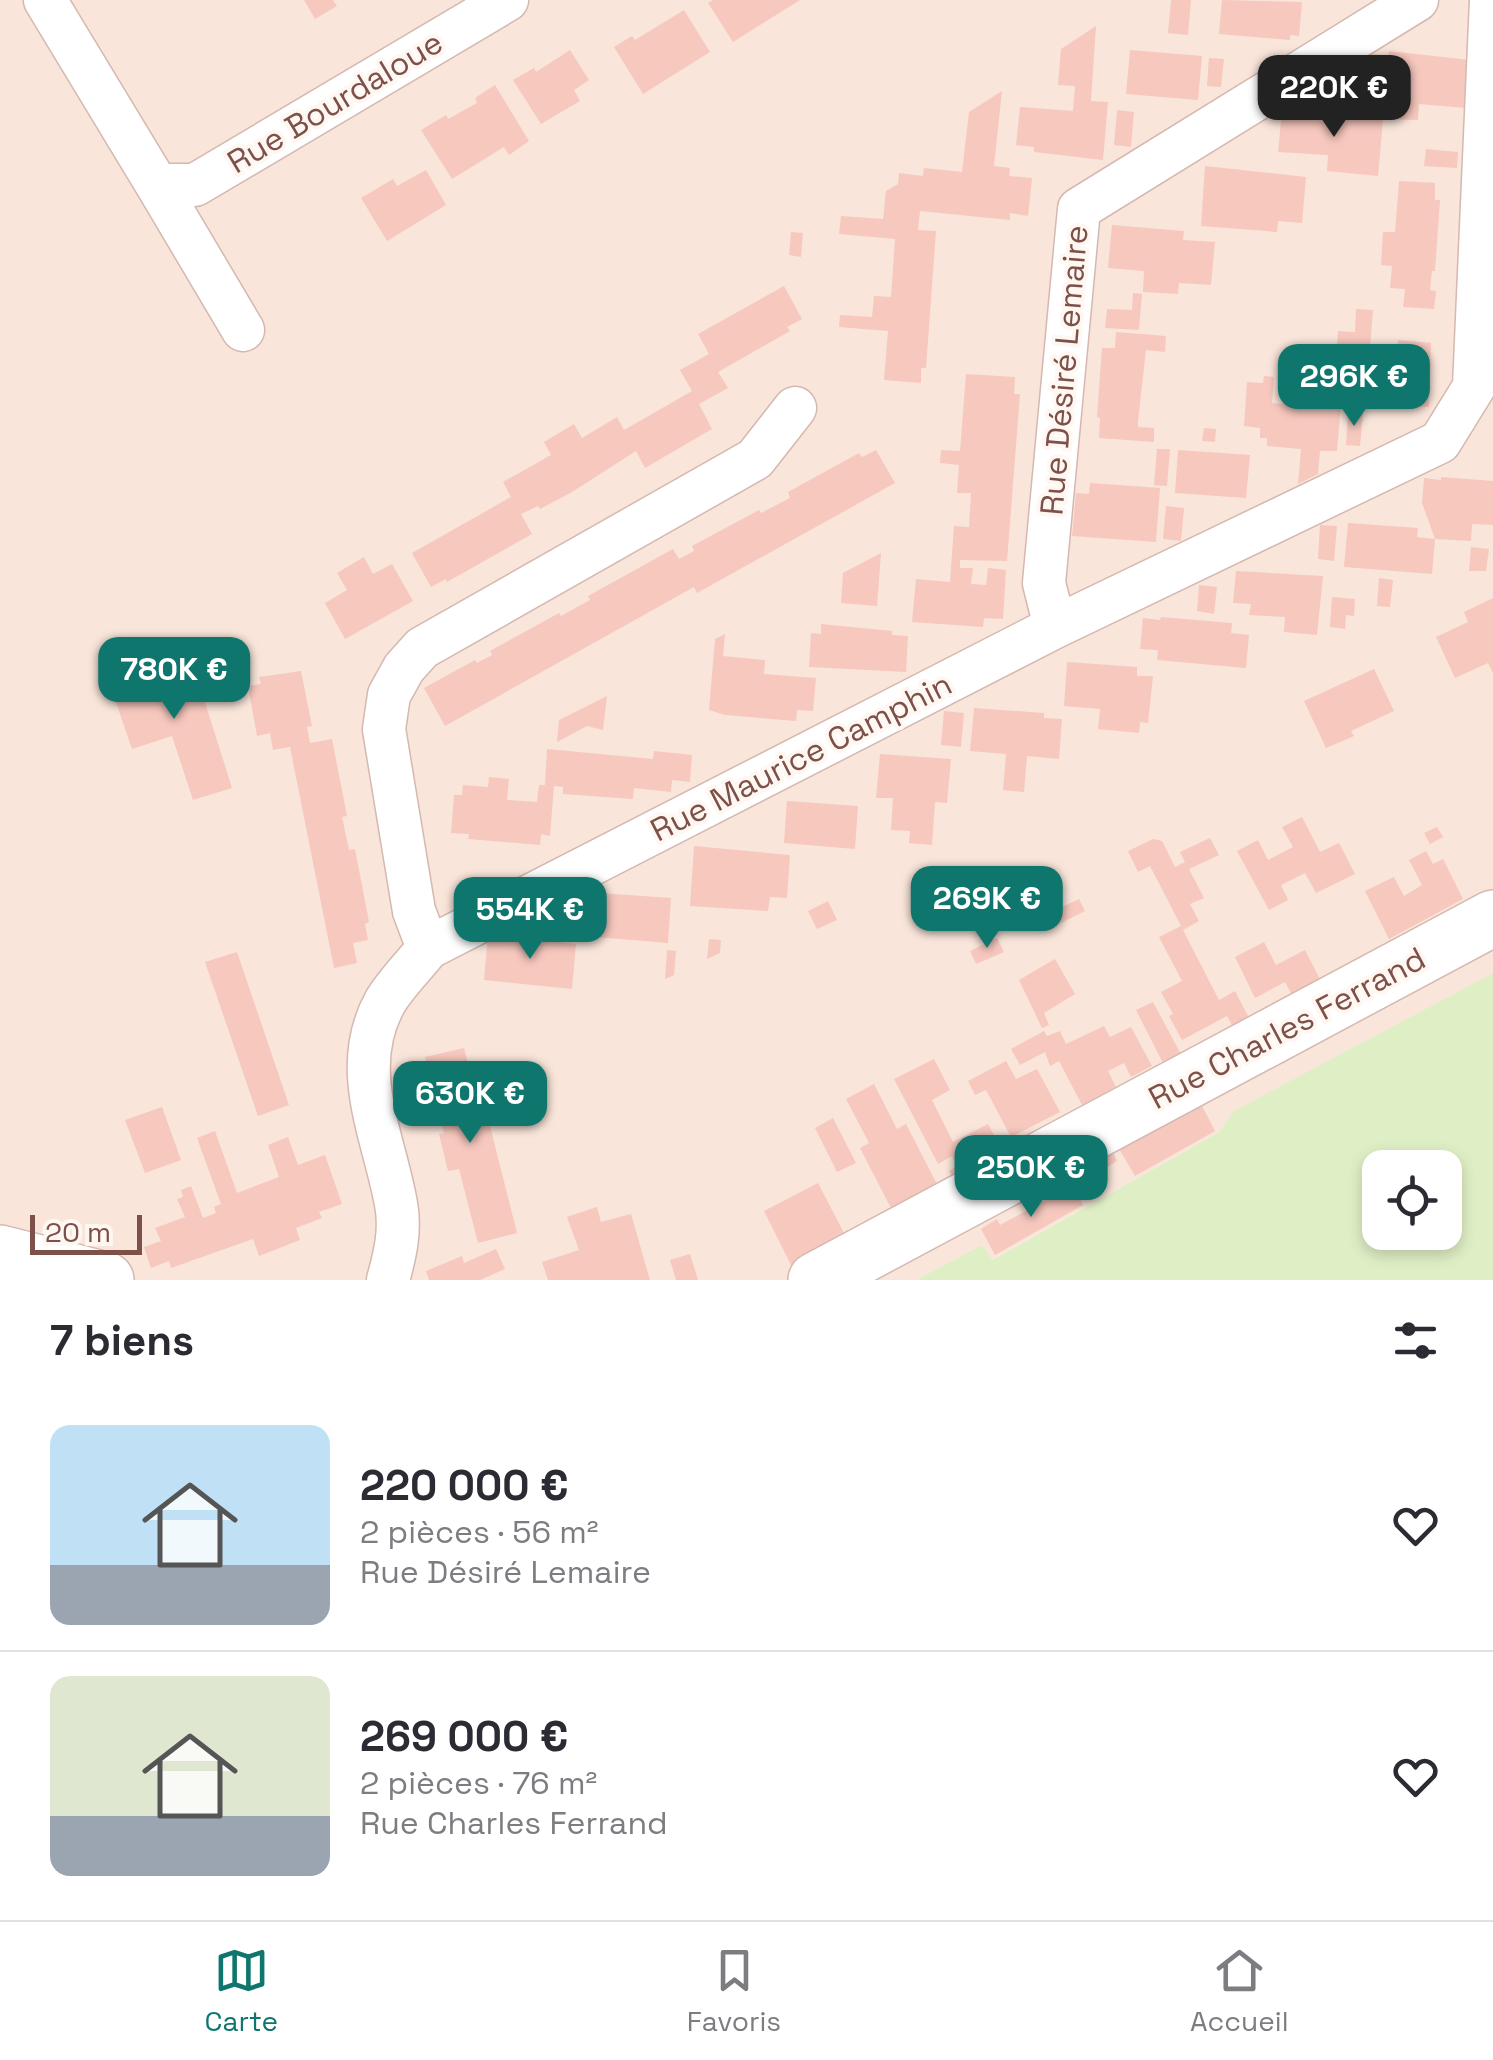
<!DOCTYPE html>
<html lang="fr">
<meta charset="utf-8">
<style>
:root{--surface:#fff;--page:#f2f2f3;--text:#2b2b33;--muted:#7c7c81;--line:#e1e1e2;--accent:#0f766e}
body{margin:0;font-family:"Space Grotesk",sans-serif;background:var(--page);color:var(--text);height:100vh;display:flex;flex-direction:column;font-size:38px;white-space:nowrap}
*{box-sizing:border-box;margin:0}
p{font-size:32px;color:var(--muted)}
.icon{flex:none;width:55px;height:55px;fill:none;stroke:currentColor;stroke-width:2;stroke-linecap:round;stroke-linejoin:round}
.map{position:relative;height:1280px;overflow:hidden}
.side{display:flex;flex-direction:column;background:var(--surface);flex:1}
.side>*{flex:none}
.fabs{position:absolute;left:1362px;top:1150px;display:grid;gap:20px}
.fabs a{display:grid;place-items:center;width:100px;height:100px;border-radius:20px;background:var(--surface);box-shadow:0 5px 15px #0003;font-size:50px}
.scale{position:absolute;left:30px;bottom:25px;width:112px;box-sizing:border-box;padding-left:10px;border:5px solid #7d5049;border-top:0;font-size:28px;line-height:35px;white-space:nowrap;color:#7d5049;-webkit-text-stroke:8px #fff7f2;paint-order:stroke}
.price{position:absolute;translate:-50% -85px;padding:0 22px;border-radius:20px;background:var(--accent);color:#fff;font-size:32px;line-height:65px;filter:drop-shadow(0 2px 5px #0008)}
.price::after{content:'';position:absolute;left:50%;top:60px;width:30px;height:22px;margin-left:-15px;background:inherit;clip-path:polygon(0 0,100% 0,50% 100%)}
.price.on{background:#222;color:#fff}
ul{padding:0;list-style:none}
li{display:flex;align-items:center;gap:30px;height:250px;padding:0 50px}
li+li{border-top:2px solid var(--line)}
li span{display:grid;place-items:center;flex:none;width:280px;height:200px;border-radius:20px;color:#555}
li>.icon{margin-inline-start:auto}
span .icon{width:120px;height:120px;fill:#fffc;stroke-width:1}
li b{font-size:42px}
h2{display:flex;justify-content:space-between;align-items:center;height:120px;padding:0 50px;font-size:42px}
.menu{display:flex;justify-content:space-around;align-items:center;height:140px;border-top:2px solid var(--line);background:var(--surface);font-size:28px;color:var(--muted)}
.menu a{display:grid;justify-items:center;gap:5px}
.menu .on{color:var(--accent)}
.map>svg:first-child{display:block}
.residential{fill:#f9e5da}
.green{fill:#dfefc5;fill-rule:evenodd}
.building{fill:#f7c8be}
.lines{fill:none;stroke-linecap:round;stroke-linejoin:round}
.minor-casing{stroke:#d5b8b0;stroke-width:45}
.tertiary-casing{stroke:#d5b8b0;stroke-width:58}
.minor{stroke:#fff;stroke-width:42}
.tertiary{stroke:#fff;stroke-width:55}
.labels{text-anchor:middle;stroke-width:8;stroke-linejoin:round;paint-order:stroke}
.street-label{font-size:32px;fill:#7d5049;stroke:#fff7f2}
</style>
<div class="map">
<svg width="1493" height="1280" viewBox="0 0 1493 1280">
<rect width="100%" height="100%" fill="#fef2ea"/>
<!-- residential -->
<path class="residential" d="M 0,0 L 1493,0 L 1493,973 L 1235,1111 L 1219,1132 L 991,1260 L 982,1245 L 916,1280 L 0,1280 Z"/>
<!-- green -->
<path class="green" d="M 1493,973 L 1493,1280 L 916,1280 L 982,1245 L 992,1260 L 1219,1132 L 1234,1111 ZM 1380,1168 L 1445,1168 L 1445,1232 L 1380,1232 Z"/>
<!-- building -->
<path class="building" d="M 304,0 L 333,0 L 337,6 L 315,19 Z
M 713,0 L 800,0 L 733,42 L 708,3 Z
M 1171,0 L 1191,0 L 1188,35 L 1168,33 Z
M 1222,0 L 1302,2 L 1299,36 L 1290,35 L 1290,40 L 1219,34 Z
M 684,10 L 710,52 L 643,94 L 614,47 L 632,36 L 635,40 Z
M 1096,26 L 1091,101 L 1108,102 L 1103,160 L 1034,152 L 1034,147 L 1016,145 L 1020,107 L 1073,111 L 1075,86 L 1058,85 L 1061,49 Z
M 570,50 L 589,80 L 574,90 L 580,101 L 541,124 L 513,80 L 534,68 L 536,72 Z
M 1130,50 L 1202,56 L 1198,100 L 1126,94 Z
M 1389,51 L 1470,60 L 1466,108 L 1419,104 L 1418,120 L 1383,119 L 1373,93 L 1369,92 L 1372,54 L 1388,56 Z
M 1209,58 L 1224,59 L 1221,87 L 1207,86 Z
M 495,85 L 529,141 L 509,155 L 504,147 L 452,179 L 421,130 L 446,115 L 448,119 L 477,103 L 475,98 Z
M 1002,91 L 994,166 L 1010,168 L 1009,176 L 1032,178 L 1028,216 L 1010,213 L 1010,220 L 920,211 L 918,230 L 936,231 L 926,368 L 921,368 L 921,383 L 884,380 L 888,331 L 839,327 L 840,315 L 872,317 L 874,296 L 891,297 L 895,239 L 839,234 L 841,216 L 883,219 L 886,191 L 898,184 L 899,173 L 923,176 L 924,168 L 962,172 L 969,112 Z
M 1117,110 L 1134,112 L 1131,147 L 1114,145 Z
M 1296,110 L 1383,119 L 1378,176 L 1327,171 L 1328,155 L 1278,152 L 1282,111 Z
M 1426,149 L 1458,152 L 1457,168 L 1424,166 Z
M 1205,166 L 1306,177 L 1302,223 L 1278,221 L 1277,232 L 1201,226 Z
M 426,170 L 446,205 L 387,241 L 361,198 L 393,179 L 397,186 Z
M 1399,181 L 1435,183 L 1435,200 L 1440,200 L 1435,271 L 1432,271 L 1430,290 L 1436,291 L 1434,309 L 1403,307 L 1405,289 L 1390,288 L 1392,266 L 1381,265 L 1383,232 L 1395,232 Z
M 1112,225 L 1184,231 L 1183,240 L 1215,242 L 1211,285 L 1179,283 L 1178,294 L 1143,292 L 1144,271 L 1108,268 Z
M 791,232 L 803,233 L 801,257 L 789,255 Z
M 784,286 L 802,319 L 787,327 L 790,331 L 718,372 L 728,388 L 699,404 L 712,429 L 645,468 L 636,451 L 572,492 L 540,509 L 538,506 L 521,514 L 532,534 L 447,582 L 446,579 L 431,587 L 412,553 L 511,497 L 503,482 L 551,455 L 544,442 L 574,424 L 582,438 L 617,417 L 624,430 L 692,391 L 680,370 L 709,354 L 698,334 Z
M 1133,293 L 1142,294 L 1139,330 L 1105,328 L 1107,309 L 1132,310 Z
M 1356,309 L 1373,310 L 1370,347 L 1353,345 L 1350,382 L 1334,380 L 1338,331 L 1355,332 Z
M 1116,332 L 1166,336 L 1165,352 L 1146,350 L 1138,421 L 1138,427 L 1154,428 L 1154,442 L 1099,438 L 1100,418 L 1097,417 L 1102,348 L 1115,348 Z
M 1398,340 L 1431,343 L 1429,407 L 1358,402 L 1361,358 L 1396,361 Z
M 966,374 L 1015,377 L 1014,394 L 1020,394 L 1007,561 L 960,560 L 960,568 L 973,568 L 971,584 L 986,585 L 988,568 L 1006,570 L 1003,619 L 984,618 L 983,627 L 912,622 L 916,579 L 950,582 L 954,526 L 969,527 L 971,493 L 957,493 L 959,465 L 940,463 L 941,450 L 960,451 Z
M 1264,376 L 1274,377 L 1272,403 L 1304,406 L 1306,390 L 1342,392 L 1337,451 L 1320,451 L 1318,474 L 1298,484 L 1301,449 L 1267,446 L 1267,438 L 1260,438 L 1260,428 L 1244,426 L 1247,382 L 1263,383 Z
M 1348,411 L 1363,413 L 1360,446 L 1346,445 Z
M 1204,428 L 1216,429 L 1215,442 L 1202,441 Z
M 1157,449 L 1170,449 L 1167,486 L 1154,485 Z
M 876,450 L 895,483 L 697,593 L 694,587 L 445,726 L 424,688 L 475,660 L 477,663 L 492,655 L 490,651 L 559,613 L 561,616 L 590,600 L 588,596 L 673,549 L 679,559 L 694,551 L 692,546 L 759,510 L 761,513 L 790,498 L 788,492 L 859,453 L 862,457 Z
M 1178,450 L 1250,455 L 1246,498 L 1175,493 Z
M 1441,477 L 1493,481 L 1493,525 L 1472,524 L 1471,541 L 1435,539 L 1432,574 L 1344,567 L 1348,523 L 1418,528 L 1417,537 L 1435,539 L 1422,503 L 1424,478 L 1441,480 Z
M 1090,483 L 1160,488 L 1156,542 L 1072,536 L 1076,493 L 1089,494 Z
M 1166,506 L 1184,508 L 1181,541 L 1163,539 Z
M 1320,525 L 1337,526 L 1334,561 L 1318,559 Z
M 1471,547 L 1489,549 L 1486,571 L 1469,571 Z
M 881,553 L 877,606 L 841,603 L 843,573 Z
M 364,557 L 373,574 L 392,564 L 413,601 L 345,639 L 325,603 L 347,590 L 337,573 Z
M 1236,571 L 1323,576 L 1317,635 L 1284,632 L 1285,617 L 1249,615 L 1251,604 L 1233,603 Z
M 1379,578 L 1393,580 L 1390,607 L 1377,606 Z
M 1199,585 L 1217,587 L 1214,614 L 1197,611 Z
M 1332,597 L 1355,599 L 1354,616 L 1346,615 L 1345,629 L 1330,627 Z
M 1493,598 L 1493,673 L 1488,663 L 1455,678 L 1436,637 L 1468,622 L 1464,612 Z
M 1161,617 L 1232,623 L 1231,633 L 1249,635 L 1246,668 L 1157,660 L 1158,650 L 1140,649 L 1143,618 L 1160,620 Z
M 821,624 L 892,631 L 892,635 L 908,636 L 906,672 L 809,667 L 811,633 L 821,634 Z
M 725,634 L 723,656 L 765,660 L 764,674 L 816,678 L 813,711 L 797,710 L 796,721 L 725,715 L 709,710 L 715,639 Z
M 191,658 L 232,788 L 193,800 L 172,736 L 132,749 L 109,682 Z
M 1067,662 L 1137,667 L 1137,676 L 1153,676 L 1148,723 L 1140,722 L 1139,733 L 1098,729 L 1100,709 L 1064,706 Z
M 1374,669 L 1394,711 L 1351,731 L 1354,736 L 1326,748 L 1304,701 Z
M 301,671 L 312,726 L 307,727 L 310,743 L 332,739 L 347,816 L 342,817 L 349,850 L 355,849 L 369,922 L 365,924 L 368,940 L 353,943 L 357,963 L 334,968 L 290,747 L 273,750 L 270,733 L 257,736 L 248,686 L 261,684 L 259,677 Z
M 607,696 L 603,730 L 587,726 L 557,742 L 559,720 Z
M 974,708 L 1044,713 L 1044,718 L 1062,719 L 1059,759 L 1027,756 L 1024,792 L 1003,790 L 1006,754 L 970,751 Z
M 944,711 L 964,713 L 961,747 L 941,745 Z
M 547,749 L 653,759 L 654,751 L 692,755 L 690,782 L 672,780 L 671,792 L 634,788 L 633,799 L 563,794 L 563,787 L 554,786 L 550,836 L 541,834 L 540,845 L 468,839 L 469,834 L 451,833 L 454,795 L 462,795 L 463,785 L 488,787 L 489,777 L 509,779 L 507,800 L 537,802 L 539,785 L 545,785 Z
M 880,754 L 951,759 L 947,803 L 935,802 L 932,845 L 909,843 L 910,831 L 891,830 L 893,798 L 876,798 Z
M 787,801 L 858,806 L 855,849 L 784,843 Z
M 1302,817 L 1320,852 L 1339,843 L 1355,874 L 1316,893 L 1305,873 L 1281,885 L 1288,900 L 1269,910 L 1237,851 L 1258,840 L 1268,860 L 1293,847 L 1282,827 Z
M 1437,827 L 1443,837 L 1430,844 L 1424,833 Z
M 1210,838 L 1219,855 L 1189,869 L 1204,898 L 1190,904 L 1199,921 L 1183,930 L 1219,1000 L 1235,991 L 1251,1022 L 1235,1031 L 1227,1016 L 1182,1040 L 1169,1016 L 1173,1014 L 1161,992 L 1182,981 L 1159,937 L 1181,926 L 1150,866 L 1138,872 L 1128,851 L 1153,839 L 1162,841 L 1175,867 L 1185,862 L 1180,852 Z
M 694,846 L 790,855 L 787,898 L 770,897 L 768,911 L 690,906 Z
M 1426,851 L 1433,864 L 1443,859 L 1463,899 L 1389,939 L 1365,891 L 1394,877 L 1404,896 L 1422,885 L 1409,860 Z
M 600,893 L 671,898 L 668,943 L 596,937 Z
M 572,894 L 589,896 L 587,926 L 569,924 Z
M 1079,899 L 1085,911 L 1053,927 L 1052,924 L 1043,928 L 1039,918 Z
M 828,901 L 837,920 L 817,929 L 808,911 Z
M 488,935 L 576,944 L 572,989 L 484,980 Z
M 997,938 L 1004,952 L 976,964 L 970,951 Z
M 709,939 L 721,940 L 720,953 L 707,959 Z
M 1264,942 L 1276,965 L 1305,950 L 1322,983 L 1294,999 L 1285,982 L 1255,998 L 1235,957 Z
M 667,950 L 676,951 L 674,975 L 665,979 Z
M 237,952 L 289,1105 L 258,1116 L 205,962 Z
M 1055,959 L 1075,994 L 1044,1013 L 1049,1025 L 1042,1028 L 1019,980 Z
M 1153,1002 L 1183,1058 L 1165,1067 L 1136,1010 Z
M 1104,1026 L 1110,1037 L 1131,1027 L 1152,1066 L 1131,1077 L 1124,1063 L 1108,1071 L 1116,1087 L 1082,1105 L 1059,1061 L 1050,1066 L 1045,1052 L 1020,1065 L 1011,1049 L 1044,1031 L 1047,1036 L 1060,1031 L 1066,1044 Z
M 464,1048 L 483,1124 L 489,1122 L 517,1233 L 478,1243 L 459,1169 L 448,1171 L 439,1134 L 444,1133 L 425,1057 Z
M 934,1059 L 950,1090 L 932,1100 L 953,1142 L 988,1124 L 1004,1154 L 954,1180 L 949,1171 L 957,1166 L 952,1156 L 938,1164 L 894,1079 Z
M 1006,1061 L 1016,1079 L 1037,1069 L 1060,1112 L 1011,1137 L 986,1090 L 975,1095 L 968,1081 Z
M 874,1084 L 897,1129 L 906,1124 L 939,1188 L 893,1212 L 860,1148 L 869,1143 L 846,1099 Z
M 1200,1102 L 1215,1131 L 1135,1176 L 1118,1147 Z
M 162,1107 L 181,1160 L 145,1173 L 125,1120 Z
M 833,1118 L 856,1163 L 837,1172 L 815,1128 Z
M 215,1131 L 237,1193 L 279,1177 L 268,1145 L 288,1137 L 298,1165 L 325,1155 L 342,1204 L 319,1212 L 322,1218 L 296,1228 L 300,1240 L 259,1256 L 253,1239 L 171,1268 L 169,1261 L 151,1268 L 144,1247 L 161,1241 L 155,1228 L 185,1217 L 177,1199 L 183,1197 L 181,1190 L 191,1186 L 203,1218 L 216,1213 L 214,1207 L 221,1204 L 197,1138 Z
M 1112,1150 L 1117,1161 L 1102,1170 L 1097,1159 Z
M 818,1183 L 846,1237 L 792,1267 L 764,1211 Z
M 1073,1185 L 1083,1205 L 995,1255 L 981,1229 L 997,1219 L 1000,1225 Z
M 597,1207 L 601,1222 L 631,1214 L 650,1280 L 548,1280 L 542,1262 L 579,1250 L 567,1217 Z
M 496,1249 L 505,1269 L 480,1280 L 429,1280 L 426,1271 L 462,1256 L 464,1263 Z
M 690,1254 L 698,1280 L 676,1280 L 670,1260 Z"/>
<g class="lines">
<defs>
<path id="minor" d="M 45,0 L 157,185 L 195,185 L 507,0
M 157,185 L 243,330
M 1055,627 L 1044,583 L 1079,209 L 1417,0
M 428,948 L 414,911 L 384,729 L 389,695 L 404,668 L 422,648 L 755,459 L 795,408
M 388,1280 C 395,1255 401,1230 396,1204 C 384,1136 348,1069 385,1002 C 396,983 415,965 428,948 L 1055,627 L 1440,442 L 1474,387 L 1491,0"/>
<path id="tertiary" d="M 0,1253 L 106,1280
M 816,1280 L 1493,918"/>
</defs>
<!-- minor casing -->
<use href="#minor" class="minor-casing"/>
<!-- tertiary casing -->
<use href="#tertiary" class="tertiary-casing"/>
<!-- minor -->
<use href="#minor" class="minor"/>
<!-- tertiary -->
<use href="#tertiary" class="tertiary"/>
</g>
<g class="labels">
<!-- street labels -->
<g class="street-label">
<text transform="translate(335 102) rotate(-31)" y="11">Rue Bourdaloue</text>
<text transform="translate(1064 370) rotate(-85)" y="11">Rue Désiré Lemaire</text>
<text transform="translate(801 757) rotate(-27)" y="11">Rue Maurice Camphin</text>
<text transform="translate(1287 1028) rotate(-28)" y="11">Rue Charles Ferrand</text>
</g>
</g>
</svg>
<div class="fabs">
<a><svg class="icon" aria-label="locate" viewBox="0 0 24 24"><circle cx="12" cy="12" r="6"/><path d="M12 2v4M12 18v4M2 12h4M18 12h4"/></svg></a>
</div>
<div class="scale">20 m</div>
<b class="price on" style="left:1334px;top:140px">220K €</b>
<b class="price" style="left:1354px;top:429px">296K €</b>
<b class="price" style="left:174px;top:722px">780K €</b>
<b class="price" style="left:987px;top:951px">269K €</b>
<b class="price" style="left:530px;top:962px">554K €</b>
<b class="price" style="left:470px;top:1146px">630K €</b>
<b class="price" style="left:1031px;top:1220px">250K €</b>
</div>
<section class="side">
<h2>7 biens<svg class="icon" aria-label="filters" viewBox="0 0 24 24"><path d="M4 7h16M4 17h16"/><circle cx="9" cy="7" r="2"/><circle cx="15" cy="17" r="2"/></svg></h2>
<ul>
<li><span style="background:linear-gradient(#bfe0f5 70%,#9aa5b1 0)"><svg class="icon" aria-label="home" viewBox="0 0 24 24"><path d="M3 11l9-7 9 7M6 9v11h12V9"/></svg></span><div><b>220 000 €</b><p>2 pièces · 56 m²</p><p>Rue Désiré Lemaire</p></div><svg class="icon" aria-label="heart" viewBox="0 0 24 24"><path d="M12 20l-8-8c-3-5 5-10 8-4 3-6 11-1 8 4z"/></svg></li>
<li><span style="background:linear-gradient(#dfe7d0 70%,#9aa5b1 0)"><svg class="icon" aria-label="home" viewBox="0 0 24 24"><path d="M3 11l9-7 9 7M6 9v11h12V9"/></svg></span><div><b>269 000 €</b><p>2 pièces · 76 m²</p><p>Rue Charles Ferrand</p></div><svg class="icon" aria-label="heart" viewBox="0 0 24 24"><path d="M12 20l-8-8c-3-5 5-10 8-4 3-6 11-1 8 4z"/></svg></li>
</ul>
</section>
<nav class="menu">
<a class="on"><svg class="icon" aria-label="map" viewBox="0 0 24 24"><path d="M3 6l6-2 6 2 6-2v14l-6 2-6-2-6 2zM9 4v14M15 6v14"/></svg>Carte</a>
<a><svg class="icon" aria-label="saved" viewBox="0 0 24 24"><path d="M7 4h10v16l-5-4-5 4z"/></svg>Favoris</a>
<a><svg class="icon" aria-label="home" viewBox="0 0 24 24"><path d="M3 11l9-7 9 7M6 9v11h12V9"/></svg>Accueil</a>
</nav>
